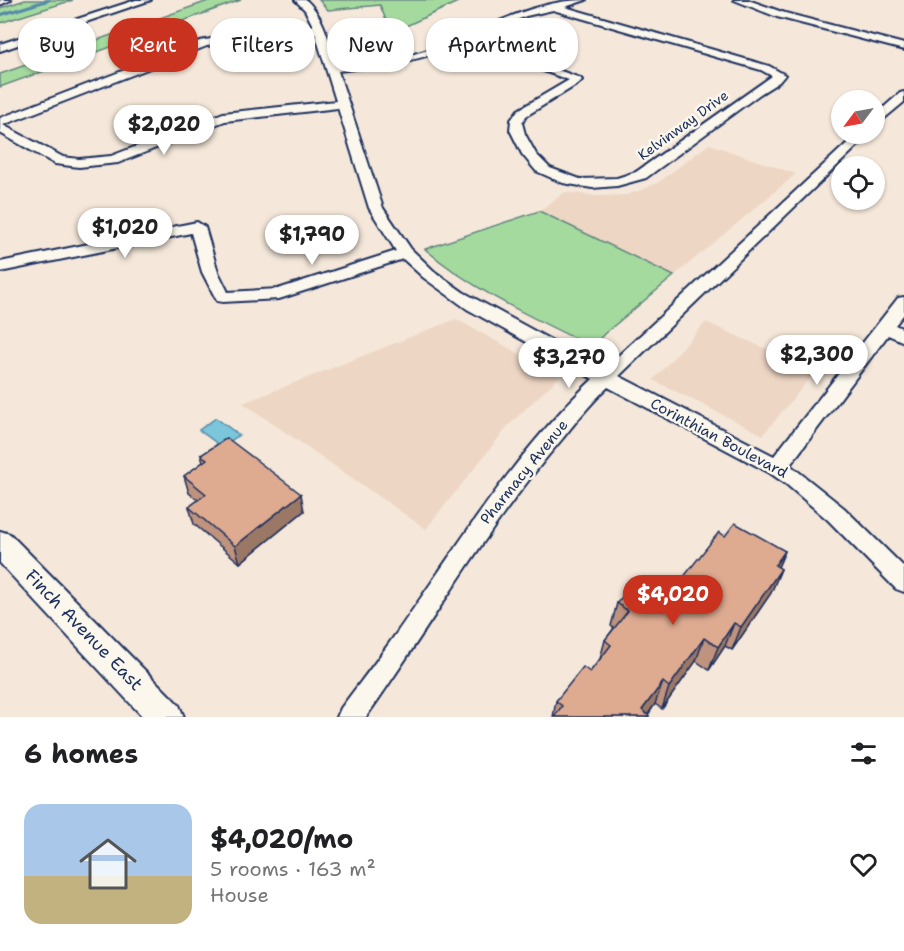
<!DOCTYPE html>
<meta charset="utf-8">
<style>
:root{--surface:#fff;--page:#f6f6f6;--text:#202124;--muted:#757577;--accent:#c8321e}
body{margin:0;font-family:"Shantell Sans",sans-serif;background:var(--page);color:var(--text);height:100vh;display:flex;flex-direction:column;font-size:22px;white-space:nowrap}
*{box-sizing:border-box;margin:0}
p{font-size:20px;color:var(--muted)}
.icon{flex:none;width:33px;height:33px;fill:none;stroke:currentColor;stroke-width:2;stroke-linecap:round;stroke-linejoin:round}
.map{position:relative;height:717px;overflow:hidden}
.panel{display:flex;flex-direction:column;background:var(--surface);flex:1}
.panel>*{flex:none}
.top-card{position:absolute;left:18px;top:18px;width:600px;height:54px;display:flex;gap:12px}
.needle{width:39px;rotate:238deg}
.buttons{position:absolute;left:831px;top:90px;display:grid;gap:12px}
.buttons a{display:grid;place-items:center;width:54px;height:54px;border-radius:50%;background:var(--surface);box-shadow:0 2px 4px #0004;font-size:30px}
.price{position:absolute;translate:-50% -51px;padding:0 14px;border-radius:21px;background:#fff;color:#222;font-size:20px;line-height:39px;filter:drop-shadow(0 2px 3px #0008)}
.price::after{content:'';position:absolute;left:50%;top:36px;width:18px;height:14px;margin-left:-9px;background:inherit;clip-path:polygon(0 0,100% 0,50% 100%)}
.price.active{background:var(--accent);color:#fff}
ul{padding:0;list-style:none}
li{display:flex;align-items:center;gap:18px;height:150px;padding:0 24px}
li span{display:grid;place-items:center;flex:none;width:168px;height:120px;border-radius:18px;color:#555}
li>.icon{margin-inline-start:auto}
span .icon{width:72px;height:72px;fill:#fffc;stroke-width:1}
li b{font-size:26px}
h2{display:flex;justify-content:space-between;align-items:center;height:72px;padding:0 24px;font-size:26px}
.chip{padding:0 21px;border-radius:24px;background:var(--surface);box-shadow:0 2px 4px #0004;font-size:21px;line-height:54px}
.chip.active{background:var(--accent);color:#fff}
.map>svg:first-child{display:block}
.built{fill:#eed6c4}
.green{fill:#a4da9e;stroke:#60847e;stroke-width:1.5}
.water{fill:#7cc6dc;stroke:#558aaa;stroke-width:1.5}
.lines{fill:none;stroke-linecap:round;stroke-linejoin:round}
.stream{stroke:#558aaa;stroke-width:3}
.minor-casing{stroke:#1b2f5e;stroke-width:4}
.major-casing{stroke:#1b2f5e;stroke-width:4}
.minor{fill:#fbf7ec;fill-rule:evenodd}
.major{fill:#fbf7ec;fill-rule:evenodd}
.wall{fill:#bf937d;stroke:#1b2f5e;stroke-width:1.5}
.shaded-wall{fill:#9b7866;stroke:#1b2f5e;stroke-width:1.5}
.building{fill:#deab91;stroke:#1b2f5e;stroke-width:1.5}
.labels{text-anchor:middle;stroke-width:5;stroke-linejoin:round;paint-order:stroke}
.far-street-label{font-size:14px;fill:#1b2f5e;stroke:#fbf7ec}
.street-label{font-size:15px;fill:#1b2f5e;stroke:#fbf7ec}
.near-street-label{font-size:18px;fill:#1b2f5e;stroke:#fbf7ec}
</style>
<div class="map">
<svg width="904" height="717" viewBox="0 0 904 717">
<rect width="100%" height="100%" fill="#f5e8da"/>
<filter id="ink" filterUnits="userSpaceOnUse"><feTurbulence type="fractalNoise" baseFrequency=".0167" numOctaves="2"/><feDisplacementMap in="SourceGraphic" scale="12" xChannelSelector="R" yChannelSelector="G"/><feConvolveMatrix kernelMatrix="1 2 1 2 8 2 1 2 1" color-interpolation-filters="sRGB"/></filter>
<g filter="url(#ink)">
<!-- built -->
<path class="built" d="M 709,144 L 796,174 L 674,276 L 539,211 L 565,192 L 595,196 L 626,195 L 644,189 L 659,182 Z
M 456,319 L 560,376 L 509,425 L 426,529 L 243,403 Z
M 706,322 L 816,371 L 763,435 L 653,380 Z"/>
<!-- green -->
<path class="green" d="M 25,0 L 73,0 L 0,23 L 0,8 Z
M 211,0 L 241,0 L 0,87 L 0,74 Z
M 319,0 L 462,0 L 391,33 L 380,5 L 328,10 Z
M 539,211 L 674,276 L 604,334 L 592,347 C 534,318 475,292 425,249 Z"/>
<!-- water -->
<path class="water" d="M 216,418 L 239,435 L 222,447 L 199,430 Z"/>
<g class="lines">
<!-- stream -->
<path class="stream" d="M 0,15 L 49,0"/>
<defs>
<path id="minor" d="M 0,0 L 11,0 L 0,5 Z
M 136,0 L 151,0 L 0,51 L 0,44 Z
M 295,0 L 306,0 C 324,16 329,42 336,64 C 366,61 398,60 428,50 C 481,33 528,0 586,0 L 565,7 L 769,66 L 785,75 L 779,82 L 760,94 L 646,178 L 617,186 L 592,188 L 563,183 L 536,171 L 522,154 L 510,130 L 511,120 L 518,110 L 569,80 L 464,43 C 422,61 382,66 338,71 L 383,208 L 411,249 L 435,272 L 463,292 L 604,369 L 857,134 L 870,134 L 619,376 L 774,456 L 898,298 L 904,297 L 904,314 L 895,325 L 904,329 L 904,342 L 888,335 L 790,465 L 844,508 L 904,567 L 904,592 L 896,589 L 828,520 L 786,484 L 770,473 L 608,387 C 592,402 577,420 563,438 C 488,525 432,624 366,717 L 337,717 L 341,708 C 358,685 376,662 393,638 C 456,549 513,454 593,379 L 467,309 L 424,278 L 403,259 L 279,299 L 223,302 L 217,301 L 202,272 L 191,233 L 0,272 L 0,262 L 197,222 L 205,227 L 218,272 L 228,292 L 278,289 L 396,251 L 369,208 L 338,108 L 225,121 L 118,163 L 79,167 L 55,164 L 0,133 L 0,118 L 200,41 L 243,33 L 313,26 L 305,10 ZM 553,10 L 761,70 L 772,76 L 636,172 L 617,178 L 580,179 L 550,168 L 536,154 L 525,134 L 522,123 L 526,116 L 578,84 L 582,80 L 580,78 L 473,39 L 526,16 ZM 315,33 L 336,101 L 223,113 L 111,156 L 79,159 L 63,157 L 3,125 L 207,46 L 243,39 Z
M 734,0 L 748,0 L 785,13 L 904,44 L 904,50 L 777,17 Z
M 904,92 L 904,102 L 874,127 L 874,116 L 900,93 Z"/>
<path id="major" d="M 0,531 L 10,534 L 179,705 L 184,717 L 143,717 L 0,563 Z"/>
</defs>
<!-- minor casing -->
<use href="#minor" class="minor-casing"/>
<!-- major casing -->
<use href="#major" class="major-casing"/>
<!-- minor -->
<use href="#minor" class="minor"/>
<!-- major -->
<use href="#major" class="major"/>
</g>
<!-- wall -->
<path class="wall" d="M 201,455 L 304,511 L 240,563 L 194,524 L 189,507 L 198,500 L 189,493 L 184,476 L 203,462 Z
M 725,536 L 785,551 L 778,567 L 781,569 L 771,593 L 732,650 L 725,646 L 709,670 L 696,661 L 662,709 L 655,704 L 648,715 L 649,716 L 648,717 L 553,717 L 556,701 L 590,672 L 600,659 L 605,640 L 614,628 L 611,626 L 617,603 L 668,597 Z"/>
<!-- shaded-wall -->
<path class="shaded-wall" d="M 301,494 L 304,511 L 240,563 L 235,546 Z
M 785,551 L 775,574 L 775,565 Z
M 781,569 L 771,593 L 732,650 L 741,627 Z
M 734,623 L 725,646 L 709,670 L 718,647 Z
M 704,638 L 696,661 L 662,709 L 669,687 Z
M 663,682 L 655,704 L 646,717 L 642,710 Z"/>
<!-- building -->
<path class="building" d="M 227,438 L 301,494 L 235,546 L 189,507 L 206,494 L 184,476 L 207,459 L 201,455 Z
M 735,523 L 785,551 L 775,565 L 781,569 L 741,627 L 734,623 L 718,647 L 704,638 L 669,687 L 663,682 L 642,710 L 649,716 L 648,717 L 554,717 L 562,706 L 556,701 L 583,667 L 590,672 L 611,645 L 605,640 L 628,611 L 617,603 L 637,578 L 668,597 L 719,532 L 725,536 Z"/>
</g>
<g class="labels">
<!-- far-street labels -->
<g class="far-street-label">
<text transform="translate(683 125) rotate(-36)" y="5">Kelvinway Drive</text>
</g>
<!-- street labels -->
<g class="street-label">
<text transform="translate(719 438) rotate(28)" y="5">Corinthian Boulevard</text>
<text transform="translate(524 472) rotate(-51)" y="5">Pharmacy Avenue</text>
</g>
<!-- near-street labels -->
<g class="near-street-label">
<text transform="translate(84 630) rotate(46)" y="6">Finch Avenue East</text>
</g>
</g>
</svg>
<div class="buttons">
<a><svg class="needle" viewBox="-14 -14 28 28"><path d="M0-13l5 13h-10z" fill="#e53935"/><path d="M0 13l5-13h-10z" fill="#757577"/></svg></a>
<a><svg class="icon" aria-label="locate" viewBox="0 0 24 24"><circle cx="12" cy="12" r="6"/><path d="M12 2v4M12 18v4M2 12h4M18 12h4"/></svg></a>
</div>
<b class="price" style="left:164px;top:156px">$2,020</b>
<b class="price" style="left:125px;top:259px">$1,020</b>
<b class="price" style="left:312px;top:266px">$1,790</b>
<b class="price" style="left:817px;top:386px">$2,300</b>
<b class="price" style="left:569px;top:389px">$3,270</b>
<b class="price active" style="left:673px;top:626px">$4,020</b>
<div class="top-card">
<a class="chip">Buy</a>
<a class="chip active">Rent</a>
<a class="chip">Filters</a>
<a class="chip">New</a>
<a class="chip">Apartment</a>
</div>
</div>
<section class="panel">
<h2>6 homes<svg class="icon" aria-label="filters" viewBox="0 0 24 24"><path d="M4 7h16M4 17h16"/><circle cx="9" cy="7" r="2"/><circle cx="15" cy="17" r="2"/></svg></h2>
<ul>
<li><span style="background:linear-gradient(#a9c7e8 60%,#c2b280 0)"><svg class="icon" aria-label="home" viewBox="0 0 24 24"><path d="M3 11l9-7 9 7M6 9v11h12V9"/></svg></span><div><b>$4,020/mo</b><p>5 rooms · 163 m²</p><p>House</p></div><svg class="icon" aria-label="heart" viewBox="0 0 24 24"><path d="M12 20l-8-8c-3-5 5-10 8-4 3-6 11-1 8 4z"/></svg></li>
</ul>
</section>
